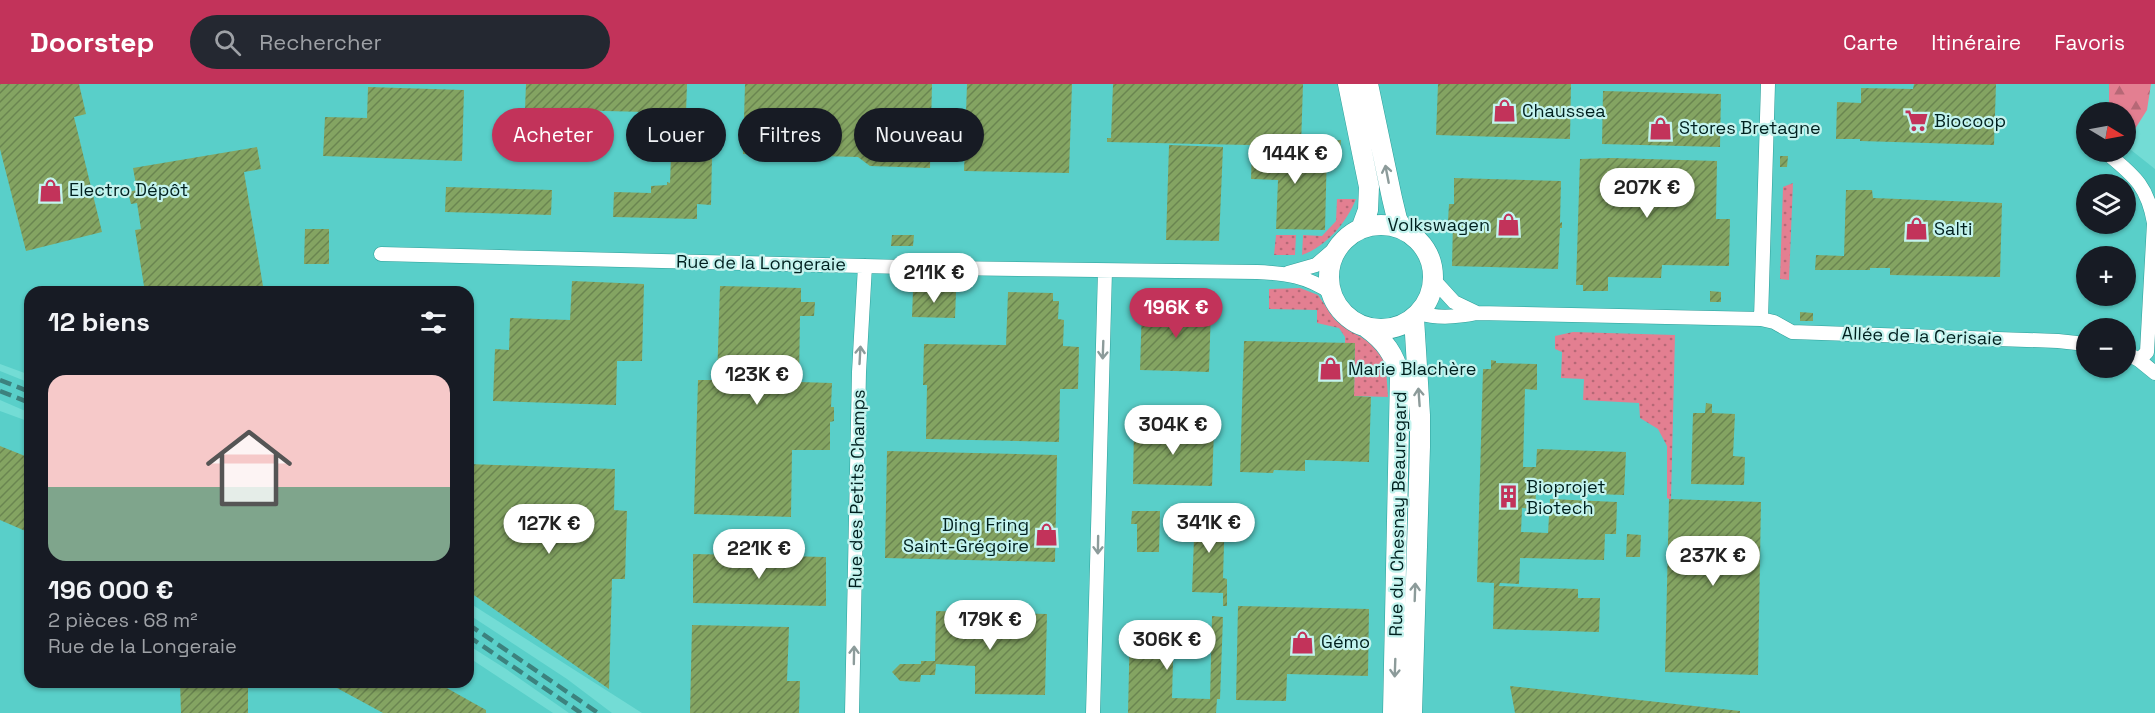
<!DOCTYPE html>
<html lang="fr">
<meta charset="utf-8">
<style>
:root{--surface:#171b24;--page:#242831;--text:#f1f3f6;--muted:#9ea1a6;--accent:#c2335a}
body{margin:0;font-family:"Space Grotesk",sans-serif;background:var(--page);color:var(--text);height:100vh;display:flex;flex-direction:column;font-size:22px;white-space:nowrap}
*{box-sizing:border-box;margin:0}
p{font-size:20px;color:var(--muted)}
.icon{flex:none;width:33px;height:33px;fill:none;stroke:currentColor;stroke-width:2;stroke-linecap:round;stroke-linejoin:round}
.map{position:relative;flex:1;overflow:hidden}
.sheet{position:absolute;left:24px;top:202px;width:450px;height:402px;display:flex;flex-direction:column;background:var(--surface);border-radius:18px;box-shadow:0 2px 4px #0004}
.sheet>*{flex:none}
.banner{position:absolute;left:492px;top:24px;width:570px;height:54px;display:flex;gap:12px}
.needle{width:39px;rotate:100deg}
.controls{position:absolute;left:2076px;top:18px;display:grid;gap:12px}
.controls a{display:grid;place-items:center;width:60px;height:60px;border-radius:50%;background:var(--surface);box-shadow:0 2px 4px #0004;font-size:30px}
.price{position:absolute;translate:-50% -51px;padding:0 14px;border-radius:21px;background:#fff;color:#222;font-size:20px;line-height:39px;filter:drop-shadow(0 2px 3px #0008)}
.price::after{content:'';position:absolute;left:50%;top:36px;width:18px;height:14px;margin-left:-9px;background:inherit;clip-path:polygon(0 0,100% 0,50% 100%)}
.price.active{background:var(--accent);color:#fff}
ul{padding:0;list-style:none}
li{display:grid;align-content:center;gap:12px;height:318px;padding:0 24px}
li span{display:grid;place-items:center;height:186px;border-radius:18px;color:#555}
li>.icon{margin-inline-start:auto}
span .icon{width:108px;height:108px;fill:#fffc;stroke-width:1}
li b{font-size:26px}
h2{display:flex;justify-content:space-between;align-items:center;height:72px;padding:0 24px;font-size:26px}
.pill{padding:0 21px;border-radius:27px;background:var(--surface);box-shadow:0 2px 4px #0004;font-size:21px;line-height:54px}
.pill.active{background:var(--accent);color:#fff}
header{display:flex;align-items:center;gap:36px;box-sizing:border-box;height:84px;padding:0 30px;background:var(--accent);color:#fff}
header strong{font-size:28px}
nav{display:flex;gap:33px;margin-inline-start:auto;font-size:21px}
.search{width:420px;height:54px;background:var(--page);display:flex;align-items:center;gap:15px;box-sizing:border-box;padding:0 21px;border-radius:33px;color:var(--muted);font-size:22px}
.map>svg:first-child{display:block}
.built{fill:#59cfc9;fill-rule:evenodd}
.grass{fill:url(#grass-dots)}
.forest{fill:url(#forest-firs)}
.building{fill:url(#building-hatch)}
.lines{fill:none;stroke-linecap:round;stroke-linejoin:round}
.minor-casing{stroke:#2e9f99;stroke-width:15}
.secondary-casing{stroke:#2e9f99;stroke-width:21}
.minor{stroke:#fff;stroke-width:14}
.secondary{stroke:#fff;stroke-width:20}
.rail{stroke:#3c827e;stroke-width:4.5;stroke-dasharray:12 6;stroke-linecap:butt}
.oneway{stroke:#8c9b9a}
.labels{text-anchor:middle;stroke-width:4.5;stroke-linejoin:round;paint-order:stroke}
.poi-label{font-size:18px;fill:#00201f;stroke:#c3f3ee;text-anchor:start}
.street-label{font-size:18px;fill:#00201f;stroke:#c3f3ee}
</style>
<header>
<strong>Doorstep</strong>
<div class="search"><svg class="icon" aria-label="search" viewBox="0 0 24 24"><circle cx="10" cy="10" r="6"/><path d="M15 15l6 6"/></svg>Rechercher</div>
<nav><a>Carte</a><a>Itinéraire</a><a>Favoris</a></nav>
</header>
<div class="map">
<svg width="2155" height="629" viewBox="0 0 2155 629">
<defs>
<pattern id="grass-dots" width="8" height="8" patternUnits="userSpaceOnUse" patternTransform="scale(1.5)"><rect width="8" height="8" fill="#e37f91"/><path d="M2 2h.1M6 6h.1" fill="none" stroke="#b66876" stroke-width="1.8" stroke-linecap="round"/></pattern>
<pattern id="forest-firs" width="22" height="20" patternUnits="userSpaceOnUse" patternTransform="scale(1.5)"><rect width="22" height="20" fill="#e37f91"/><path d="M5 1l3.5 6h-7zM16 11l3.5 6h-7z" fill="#b66876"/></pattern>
<pattern id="building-hatch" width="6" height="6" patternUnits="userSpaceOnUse" patternTransform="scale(1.5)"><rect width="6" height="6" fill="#84a462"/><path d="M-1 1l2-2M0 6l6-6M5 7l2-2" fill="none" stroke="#6a8550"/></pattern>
</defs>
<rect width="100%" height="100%" fill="#73dcd5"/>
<!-- built -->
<path class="built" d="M 0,0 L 2109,0 L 2109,28 L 2086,28 L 2086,68 L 2126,68 L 2126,62 L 2155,85 L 2155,629 L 642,629 L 468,518 L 468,208 L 30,208 L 30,291 L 0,280 ZM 2086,100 L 2126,100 L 2126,140 L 2086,140 ZM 2086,172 L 2126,172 L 2126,212 L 2086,212 ZM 2086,244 L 2126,244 L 2126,284 L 2086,284 Z
M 0,287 L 30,299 L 30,329 L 0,316 Z
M 0,327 L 30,338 L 30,598 L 468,598 L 468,573 L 553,629 L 0,629 Z
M 468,530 L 567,595 L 612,629 L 569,629 L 506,585 L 468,561 Z"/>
<!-- grass -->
<path class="grass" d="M 1793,99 L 1789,196 L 1780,195 L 1783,103 Z
M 1337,115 L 1356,115 C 1347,138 1326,163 1302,171 L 1303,151 L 1322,152 L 1336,137 Z
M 1276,151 L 1296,151 L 1295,171 L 1274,171 Z
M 1300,204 L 1318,211 L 1335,236 L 1370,259 L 1376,266 L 1383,275 L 1386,285 L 1388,313 L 1354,312 L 1355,259 L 1345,259 L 1345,253 L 1339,244 L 1317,239 L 1317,226 L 1269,225 L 1269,205 Z
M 1573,248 L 1675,251 L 1671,416 L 1667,414 L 1667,362 L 1658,345 L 1640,334 L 1639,319 L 1583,316 L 1584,295 L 1561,294 L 1562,268 L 1555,265 L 1555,252 Z"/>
<!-- forest -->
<path class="forest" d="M 2109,0 L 2151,0 L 2147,26 L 2135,45 L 2126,46 L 2126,28 L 2109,28 Z"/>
<!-- building -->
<path class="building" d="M 0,0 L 79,0 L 86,30 L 74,33 L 102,148 L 26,167 L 0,65 Z
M 526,0 L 687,0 L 686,29 L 525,25 Z
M 745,0 L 932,0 L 930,84 L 870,82 L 858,73 L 743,70 Z
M 967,0 L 1072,0 L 1069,89 L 964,87 Z
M 1113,0 L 1303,0 L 1301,62 L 1107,58 L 1107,54 L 1111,54 Z
M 1438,0 L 1571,0 L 1570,55 L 1436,51 Z
M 1914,0 L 1996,0 L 1994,61 L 1860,57 L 1860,55 L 1836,55 L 1837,18 L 1861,19 L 1861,4 L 1913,5 Z
M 368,3 L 464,6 L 462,77 L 323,72 L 325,33 L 367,34 Z
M 1603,7 L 1721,10 L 1720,63 L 1602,60 Z
M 1341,56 L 1340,67 L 1331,67 L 1332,57 Z
M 1169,61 L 1223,63 L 1219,157 L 1166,156 Z
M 257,63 L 261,85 L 244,88 L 264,208 L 145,208 L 135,146 L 141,145 L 137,119 L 131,120 L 128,108 L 137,106 L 133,84 Z
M 1252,64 L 1327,65 L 1325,146 L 1276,145 L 1278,96 L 1251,95 Z
M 671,72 L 712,73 L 711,121 L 697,120 L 697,135 L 613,133 L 614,108 L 651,109 L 651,102 L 667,101 L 667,98 L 670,99 Z
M 1780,72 L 1788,72 L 1787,83 L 1780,83 Z
M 1612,74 L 1717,77 L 1716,135 L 1730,135 L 1729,182 L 1662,181 L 1661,194 L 1608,193 L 1608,207 L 1583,207 L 1583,201 L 1576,201 L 1580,75 Z
M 1454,94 L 1561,97 L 1560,139 L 1562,138 L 1562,144 L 1560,144 L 1558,185 L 1452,182 L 1453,137 L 1448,137 L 1449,120 L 1454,120 Z
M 446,103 L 552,106 L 551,131 L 445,128 Z
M 1846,106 L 1872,106 L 1873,114 L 2002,119 L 2000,193 L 1890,191 L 1890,184 L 1870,184 L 1870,186 L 1815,186 L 1816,171 L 1844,172 Z
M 305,145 L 329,145 L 329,180 L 304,180 Z
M 892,151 L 914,151 L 913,162 L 891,162 Z
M 572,197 L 644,200 L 642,277 L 617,277 L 616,321 L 493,317 L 495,265 L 509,266 L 510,234 L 570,236 Z
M 720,202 L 801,204 L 801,218 L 815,218 L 814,232 L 800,232 L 799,298 L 832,299 L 831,323 L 834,323 L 834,337 L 830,338 L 830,366 L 792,366 L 791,433 L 694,430 L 698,296 L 717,296 Z
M 913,206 L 956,208 L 955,234 L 912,233 Z
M 1710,207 L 1721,208 L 1721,218 L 1710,218 Z
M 1008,208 L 1053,209 L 1053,217 L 1059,217 L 1058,235 L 1064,236 L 1063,262 L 1079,263 L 1078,305 L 1060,305 L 1059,358 L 926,355 L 927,301 L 923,301 L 924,260 L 1006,261 Z
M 1142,221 L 1211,223 L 1209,288 L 1140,286 Z
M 1800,228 L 1813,229 L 1813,237 L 1800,237 Z
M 1244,257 L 1355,259 L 1354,312 L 1371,313 L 1369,378 L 1305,376 L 1305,387 L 1274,386 L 1273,389 L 1240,388 Z
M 1491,276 L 1496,277 L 1496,279 L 1537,280 L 1537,306 L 1525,305 L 1523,383 L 1536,383 L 1537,365 L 1626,368 L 1624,411 L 1536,408 L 1535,425 L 1522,424 L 1521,448 L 1548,449 L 1550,415 L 1617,418 L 1616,450 L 1605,450 L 1604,476 L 1520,474 L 1519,500 L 1500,499 L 1499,502 L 1578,505 L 1578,514 L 1600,514 L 1599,548 L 1493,545 L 1494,499 L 1477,498 L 1483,285 L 1491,285 Z
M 1706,319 L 1712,320 L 1712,329 L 1735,330 L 1733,372 L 1745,373 L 1744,401 L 1691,400 L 1693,329 L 1705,329 Z
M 1134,343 L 1214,345 L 1212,402 L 1133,400 Z
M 0,362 L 30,374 L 30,449 L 0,436 Z
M 887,367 L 1057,371 L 1055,478 L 885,474 Z
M 468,380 L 615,385 L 614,426 L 627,427 L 625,495 L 612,495 L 609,605 L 468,507 Z
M 1669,415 L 1761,418 L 1758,591 L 1665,588 Z
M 1132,427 L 1160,427 L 1159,468 L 1137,468 L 1137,440 L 1131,440 Z
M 1195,427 L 1225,428 L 1223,494 L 1227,495 L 1227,522 L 1223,522 L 1223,509 L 1192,508 Z
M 1627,450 L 1641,451 L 1640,473 L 1626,473 Z
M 693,470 L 826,473 L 826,522 L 693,519 Z
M 1238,522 L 1369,525 L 1368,592 L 1287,590 L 1286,617 L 1236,616 Z
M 936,527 L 1047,530 L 1045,611 L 975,610 L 975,582 L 936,580 L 935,591 L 921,591 L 920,598 L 900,597 L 892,588 L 900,580 L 921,580 L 921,577 L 935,577 Z
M 1212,532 L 1223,533 L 1220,615 L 1217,615 L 1216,629 L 1128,629 L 1130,541 L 1174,541 L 1172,614 L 1210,615 Z
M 692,541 L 789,543 L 787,597 L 800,597 L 799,629 L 690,629 Z
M 180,598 L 248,598 L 248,629 L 181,629 Z
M 326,598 L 436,598 L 486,626 L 486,629 L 383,629 Z
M 1510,602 L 1740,627 L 1740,629 L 1515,629 Z"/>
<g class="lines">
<defs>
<path id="minor" d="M 2109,71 C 2136,93 2148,104 2154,139 L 2147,268 L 2139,276
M 381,170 L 945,184 L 1257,188 C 1284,189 1308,192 1331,209
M 1288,189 L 1316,181 L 1338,162
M 1433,195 L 1454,218 L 1477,229
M 1419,229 C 1438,235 1458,233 1477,229 L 1761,235 L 1774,238 L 1792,248 L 2058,257 L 2086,260
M 1761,235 L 1768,0
M 2126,269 L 2139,276 L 2155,289
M 852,629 L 859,288 L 865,182
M 1093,629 L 1105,187"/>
<path id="secondary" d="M 1348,0 L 1369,103 L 1368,126 L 1361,145
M 1368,0 L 1392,114 L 1397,135 L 1403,146
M1329 193a52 52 0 1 1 104 0a52 52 0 1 1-104 0Z
M 1367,244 C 1385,257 1394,270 1400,292 L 1393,629
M 1412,629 L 1420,363 L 1420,331 L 1414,234"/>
</defs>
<!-- minor casing -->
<use href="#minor" class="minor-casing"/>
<!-- secondary casing -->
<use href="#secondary" class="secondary-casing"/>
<!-- minor -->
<use href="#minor" class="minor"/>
<!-- secondary -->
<use href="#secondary" class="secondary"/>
<!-- rail -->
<path class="rail" d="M 0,296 L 30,308
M 0,307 L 30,319
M 468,540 L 598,629
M 468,552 L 581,629"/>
</g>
<!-- one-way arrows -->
<defs><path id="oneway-shaft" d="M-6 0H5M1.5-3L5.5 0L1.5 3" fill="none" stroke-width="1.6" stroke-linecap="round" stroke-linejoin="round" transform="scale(1.5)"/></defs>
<g class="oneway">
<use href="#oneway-shaft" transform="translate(1387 90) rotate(-101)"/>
<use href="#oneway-shaft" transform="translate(1103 266) rotate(92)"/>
<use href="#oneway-shaft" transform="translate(860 271) rotate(-87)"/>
<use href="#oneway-shaft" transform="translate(1419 313) rotate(-94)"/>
<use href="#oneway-shaft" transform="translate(1098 461) rotate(91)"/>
<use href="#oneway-shaft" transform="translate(1415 508) rotate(-88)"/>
<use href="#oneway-shaft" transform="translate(854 571) rotate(-89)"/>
<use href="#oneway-shaft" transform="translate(1395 584) rotate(92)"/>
</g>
<!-- icons -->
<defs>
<symbol id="shop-bare" viewBox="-9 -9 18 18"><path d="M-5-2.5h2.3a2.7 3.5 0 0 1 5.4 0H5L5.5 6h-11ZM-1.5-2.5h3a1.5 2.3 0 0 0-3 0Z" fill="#c2335a" stroke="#c3f3ee" stroke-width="2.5" paint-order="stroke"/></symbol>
<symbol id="supermarket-bare" viewBox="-9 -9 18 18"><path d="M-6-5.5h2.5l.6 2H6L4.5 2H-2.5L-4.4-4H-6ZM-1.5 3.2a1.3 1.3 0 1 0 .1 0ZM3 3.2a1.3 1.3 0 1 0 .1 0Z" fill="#c2335a" stroke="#c3f3ee" stroke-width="2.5" paint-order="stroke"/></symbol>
<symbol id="building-bare" viewBox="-9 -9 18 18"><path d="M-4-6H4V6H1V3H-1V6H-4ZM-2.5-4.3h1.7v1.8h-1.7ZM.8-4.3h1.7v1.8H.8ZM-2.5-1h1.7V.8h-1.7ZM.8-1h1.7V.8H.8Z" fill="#c2335a" stroke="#c3f3ee" stroke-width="2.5" paint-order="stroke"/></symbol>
</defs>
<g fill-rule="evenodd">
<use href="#shop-bare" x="1488" y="10" width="33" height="33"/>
<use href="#supermarket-bare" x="1900" y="20" width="33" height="33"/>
<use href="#shop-bare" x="1644" y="28" width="33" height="33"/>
<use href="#shop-bare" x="34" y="90" width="33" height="33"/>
<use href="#shop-bare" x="1492" y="124" width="33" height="33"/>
<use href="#shop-bare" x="1900" y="128" width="33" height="33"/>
<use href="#shop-bare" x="1314" y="268" width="33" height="33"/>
<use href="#building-bare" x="1492" y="396" width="33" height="33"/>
<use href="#shop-bare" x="1030" y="434" width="33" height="33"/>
<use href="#shop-bare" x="1286" y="542" width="33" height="33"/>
</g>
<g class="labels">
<!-- poi labels -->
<g class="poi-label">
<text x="1522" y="33">Chaussea</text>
<text x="1934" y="43">Biocoop</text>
<text x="1679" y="50">Stores Bretagne</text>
<text x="69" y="112">Electro Dépôt</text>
<text x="1490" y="147" text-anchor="end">Volkswagen</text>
<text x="1934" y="151">Salti</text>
<text x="1348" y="291">Marie Blachère</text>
<text x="1526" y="409">Bioprojet<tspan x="1526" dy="21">Biotech</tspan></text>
<text x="1029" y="447" text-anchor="end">Ding Fring<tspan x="1029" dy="21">Saint-Grégoire</tspan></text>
<text x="1321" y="564">Gémo</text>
</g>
<!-- street labels -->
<g class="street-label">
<text transform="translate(761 179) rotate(1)" y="6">Rue de la Longeraie</text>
<text transform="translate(1922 252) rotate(2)" y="6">Allée de la Cerisaie</text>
<text transform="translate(857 405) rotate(-89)" y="6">Rue des Petits Champs</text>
<text transform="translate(1398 430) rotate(-89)" y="6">Rue du Chesnay Beauregard</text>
</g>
</g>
</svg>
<div class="controls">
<a><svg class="needle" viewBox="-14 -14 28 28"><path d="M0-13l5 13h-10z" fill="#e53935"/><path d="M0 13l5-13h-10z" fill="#9ea1a6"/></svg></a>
<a><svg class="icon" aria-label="layers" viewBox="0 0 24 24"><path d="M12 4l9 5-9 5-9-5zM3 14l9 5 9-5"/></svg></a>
<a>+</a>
<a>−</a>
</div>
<b class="price" style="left:1295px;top:101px">144K €</b>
<b class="price" style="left:1647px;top:135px">207K €</b>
<b class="price" style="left:934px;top:220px">211K €</b>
<b class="price active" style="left:1176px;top:255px">196K €</b>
<b class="price" style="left:757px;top:322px">123K €</b>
<b class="price" style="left:1173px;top:372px">304K €</b>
<b class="price" style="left:1209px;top:470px">341K €</b>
<b class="price" style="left:549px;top:471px">127K €</b>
<b class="price" style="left:759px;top:496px">221K €</b>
<b class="price" style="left:1713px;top:503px">237K €</b>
<b class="price" style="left:990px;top:567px">179K €</b>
<b class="price" style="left:1167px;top:587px">306K €</b>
<div class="banner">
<a class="pill active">Acheter</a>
<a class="pill">Louer</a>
<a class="pill">Filtres</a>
<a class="pill">Nouveau</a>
</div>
<section class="sheet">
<h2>12 biens<svg class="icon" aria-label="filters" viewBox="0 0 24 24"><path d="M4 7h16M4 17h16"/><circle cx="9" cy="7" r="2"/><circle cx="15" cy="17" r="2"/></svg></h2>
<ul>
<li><span style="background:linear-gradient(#f6c9c9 60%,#7fa58c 0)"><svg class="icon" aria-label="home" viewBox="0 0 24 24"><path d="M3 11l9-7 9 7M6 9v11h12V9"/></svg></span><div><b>196 000 €</b><p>2 pièces · 68 m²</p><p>Rue de la Longeraie</p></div></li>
</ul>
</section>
</div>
